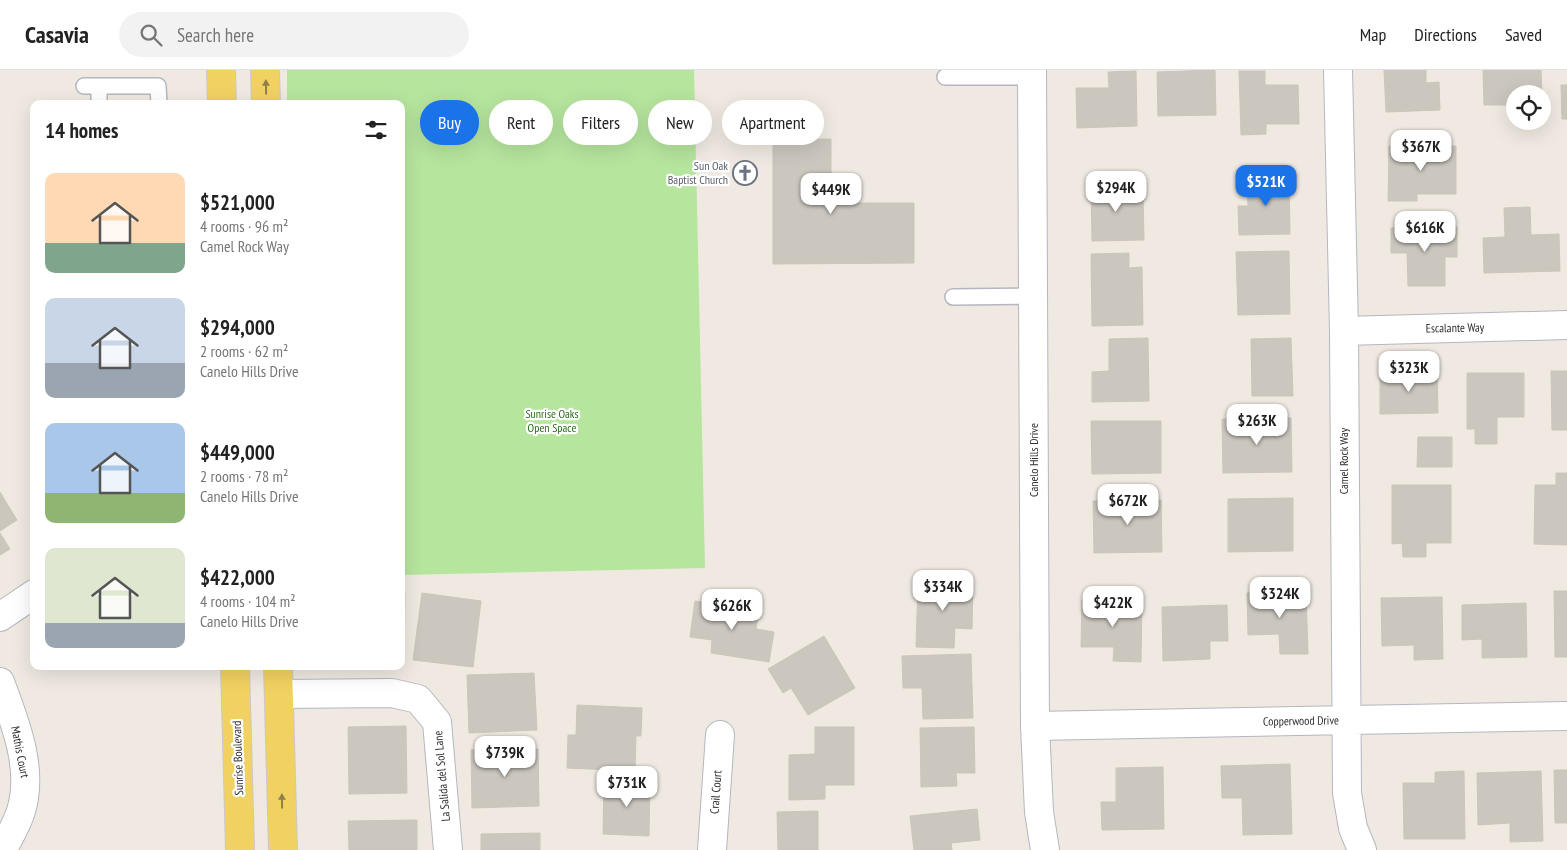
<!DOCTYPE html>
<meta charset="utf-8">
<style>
:root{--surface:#fff;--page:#f2f2f2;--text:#222;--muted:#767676;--line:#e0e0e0;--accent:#1a73e8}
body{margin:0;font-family:"PT Sans Narrow",sans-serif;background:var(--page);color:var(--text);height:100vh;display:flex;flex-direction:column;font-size:19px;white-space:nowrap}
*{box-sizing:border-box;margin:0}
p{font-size:16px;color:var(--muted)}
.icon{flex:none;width:28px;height:28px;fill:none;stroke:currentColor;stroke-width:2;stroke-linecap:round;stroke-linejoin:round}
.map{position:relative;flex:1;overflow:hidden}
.side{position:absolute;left:30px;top:30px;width:375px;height:570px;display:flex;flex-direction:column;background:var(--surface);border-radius:10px;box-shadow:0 5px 20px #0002}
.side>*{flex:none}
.guide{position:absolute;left:420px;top:30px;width:475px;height:45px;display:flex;gap:10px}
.tools{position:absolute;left:1506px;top:15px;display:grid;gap:10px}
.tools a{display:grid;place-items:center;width:45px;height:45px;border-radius:50%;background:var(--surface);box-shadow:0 5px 20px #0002;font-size:25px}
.price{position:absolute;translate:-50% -42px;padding:0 11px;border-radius:10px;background:#fff;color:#222;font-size:16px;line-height:32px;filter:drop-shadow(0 1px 2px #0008)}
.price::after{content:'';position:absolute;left:50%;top:30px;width:15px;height:11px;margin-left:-8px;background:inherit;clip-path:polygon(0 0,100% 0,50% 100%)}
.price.on{background:var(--accent);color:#fff}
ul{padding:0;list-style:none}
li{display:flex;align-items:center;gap:15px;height:125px;padding:0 15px}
li span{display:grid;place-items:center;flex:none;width:140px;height:100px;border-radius:10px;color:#555}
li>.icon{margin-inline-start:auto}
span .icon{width:60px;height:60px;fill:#fffc;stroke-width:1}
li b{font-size:21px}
h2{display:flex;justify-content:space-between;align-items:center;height:60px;padding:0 15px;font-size:21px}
.chip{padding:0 18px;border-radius:22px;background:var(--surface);box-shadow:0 5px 20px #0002;font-size:18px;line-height:45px}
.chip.on{background:var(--accent);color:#fff}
header{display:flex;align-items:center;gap:30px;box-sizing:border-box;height:70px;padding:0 25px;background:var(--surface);border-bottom:1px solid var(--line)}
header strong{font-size:24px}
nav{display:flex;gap:28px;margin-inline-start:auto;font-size:18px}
.search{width:350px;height:45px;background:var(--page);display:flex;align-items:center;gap:12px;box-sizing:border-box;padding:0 18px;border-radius:28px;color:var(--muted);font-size:19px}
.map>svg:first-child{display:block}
.green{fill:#b6e59e}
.building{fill:#cbc7bf;stroke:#cbc5ba}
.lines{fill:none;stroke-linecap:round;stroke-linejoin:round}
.lane-casing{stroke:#b4b7c1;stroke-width:18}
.street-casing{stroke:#b4b7c1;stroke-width:30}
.secondary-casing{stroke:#b4b7c1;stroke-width:30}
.primary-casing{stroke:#c9c9c9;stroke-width:30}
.lane{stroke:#fff;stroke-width:15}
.street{stroke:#fff;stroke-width:28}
.secondary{stroke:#fff;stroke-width:28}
.primary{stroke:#f2d163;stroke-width:28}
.oneway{fill:#908048}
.labels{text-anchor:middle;stroke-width:4.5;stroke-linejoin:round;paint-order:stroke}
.worship-label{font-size:12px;fill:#5b616d;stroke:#fff;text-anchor:end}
.street-label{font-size:12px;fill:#2e2e2e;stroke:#fff}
.park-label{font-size:12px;fill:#2c6e1b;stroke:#fff}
</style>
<header>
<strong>Casavia</strong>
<div class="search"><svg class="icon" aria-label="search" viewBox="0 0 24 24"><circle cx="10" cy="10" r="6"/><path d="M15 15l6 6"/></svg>Search here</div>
<nav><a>Map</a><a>Directions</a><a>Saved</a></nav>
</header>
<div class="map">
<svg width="1567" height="780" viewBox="0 0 1567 780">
<rect width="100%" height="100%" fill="#efe9e1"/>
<!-- green -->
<path class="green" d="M 287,0 L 694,0 L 705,498 L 401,505 L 401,34 L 287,34 Z"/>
<!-- building -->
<path class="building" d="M 1215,0 L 1216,45 L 1158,46 L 1157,2 Z
M 1384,0 L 1426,0 L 1426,13 L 1439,12 L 1440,40 L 1386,42 Z
M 1483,0 L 1541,0 L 1542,24 L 1515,24 L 1515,35 L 1484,35 Z
M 1136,1 L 1137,56 L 1077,58 L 1076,18 L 1109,18 L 1108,2 Z
M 1239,1 L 1265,1 L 1265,15 L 1298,15 L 1299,54 L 1266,54 L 1266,64 L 1241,65 Z
M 1561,15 L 1567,15 L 1567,49 L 1562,49 Z
M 831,69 L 831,133 L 914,133 L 914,193 L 773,194 L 773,70 Z
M 1389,76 L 1456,76 L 1456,124 L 1417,124 L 1417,131 L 1388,131 Z
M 1289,107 L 1290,164 L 1239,165 L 1238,136 L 1248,136 L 1247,108 Z
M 1131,112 L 1131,126 L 1143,126 L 1144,170 L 1092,171 L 1091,113 Z
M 1530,137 L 1531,165 L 1559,164 L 1560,201 L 1484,203 L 1483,168 L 1505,167 L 1504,138 Z
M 1457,157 L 1457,187 L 1445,187 L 1445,216 L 1408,216 L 1407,183 L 1391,183 L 1391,158 Z
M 1289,181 L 1290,244 L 1238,245 L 1236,182 Z
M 1129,183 L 1129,198 L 1142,197 L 1143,255 L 1092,256 L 1091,184 Z
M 1148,268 L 1149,331 L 1092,332 L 1092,302 L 1109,301 L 1109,269 Z
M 1291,268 L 1293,326 L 1252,326 L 1251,269 Z
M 1551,301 L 1567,301 L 1567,360 L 1552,360 Z
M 1437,302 L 1438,343 L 1380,344 L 1380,304 Z
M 1467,303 L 1524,303 L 1524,347 L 1497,347 L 1497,374 L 1475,374 L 1475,359 L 1467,359 Z
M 1291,348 L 1292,402 L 1223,403 L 1222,349 Z
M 1091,351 L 1161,351 L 1161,403 L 1092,404 Z
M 1418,367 L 1452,367 L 1452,397 L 1417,397 Z
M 1556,403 L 1567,403 L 1567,475 L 1534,474 L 1535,415 L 1556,415 Z
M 1392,415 L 1451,415 L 1451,473 L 1426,473 L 1426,487 L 1403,487 L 1402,473 L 1392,474 Z
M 0,422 L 17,450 L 0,461 Z
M 1293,428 L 1293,481 L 1228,482 L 1228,429 Z
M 1161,430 L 1162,482 L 1094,483 L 1093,431 Z
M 0,463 L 10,479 L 0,485 Z
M 918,511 L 973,513 L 972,559 L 955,558 L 954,578 L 916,577 Z
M 1306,521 L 1308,584 L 1280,584 L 1279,564 L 1248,565 L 1247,523 Z
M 1554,521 L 1567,521 L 1567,587 L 1555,587 Z
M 401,522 L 405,522 L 404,589 L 401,589 Z
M 422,523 L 481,531 L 473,597 L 413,590 Z
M 1442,527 L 1443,589 L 1414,590 L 1414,575 L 1382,576 L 1381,528 Z
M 1082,530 L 1142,531 L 1141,592 L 1113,591 L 1114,577 L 1081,577 Z
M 695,531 L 759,540 L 756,559 L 774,562 L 769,592 L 711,583 L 712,570 L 690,567 Z
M 1526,533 L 1527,587 L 1482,588 L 1482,569 L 1462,570 L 1462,535 Z
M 1227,535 L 1228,571 L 1210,571 L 1210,589 L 1163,591 L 1162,537 Z
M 824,566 L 855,618 L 808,645 L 791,618 L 783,623 L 768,599 Z
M 971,584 L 973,648 L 923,649 L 922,618 L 903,618 L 902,586 Z
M 534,603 L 537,660 L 469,663 L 467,605 Z
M 577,635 L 642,638 L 641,666 L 636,666 L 635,701 L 567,698 L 568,665 L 576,665 Z
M 406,656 L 407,723 L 349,724 L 348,657 Z
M 815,657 L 854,657 L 854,715 L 825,715 L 825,729 L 789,730 L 789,685 L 815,684 Z
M 974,657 L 975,703 L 956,703 L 957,716 L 921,717 L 920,658 Z
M 538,679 L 539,736 L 472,738 L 471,680 Z
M 1290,694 L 1292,764 L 1243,765 L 1242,728 L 1222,728 L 1221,696 Z
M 1163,697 L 1164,759 L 1102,760 L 1101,732 L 1116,732 L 1116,698 Z
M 1554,700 L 1567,700 L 1567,753 L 1555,753 Z
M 1464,701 L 1465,769 L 1404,769 L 1403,713 L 1435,713 L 1435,702 Z
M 1541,701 L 1543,771 L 1510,772 L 1510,753 L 1478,755 L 1477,703 Z
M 604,710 L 650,711 L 649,766 L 603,764 Z
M 977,739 L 980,770 L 951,773 L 952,780 L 914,780 L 910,746 Z
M 818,741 L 818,780 L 778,780 L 777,742 Z
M 417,750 L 417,780 L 349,780 L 348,751 Z
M 540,763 L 540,780 L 481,780 L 481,764 Z"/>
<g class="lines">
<defs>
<path id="lane" d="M 945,7 L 1032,7
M 84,16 L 158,16 L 159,34
M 99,16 L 99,34
M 953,227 L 1033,226"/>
<path id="street" d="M 1338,0 L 1344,261 L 1347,723 L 1353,758 L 1362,780
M 1344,261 L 1567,255
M 0,547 L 34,524
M 0,612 C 15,652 34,699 21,741 C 17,754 9,767 3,779
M 279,624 L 392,623 L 418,629 L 437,652 L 448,780
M 1035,656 L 1567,646
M 712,780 L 720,665"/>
<path id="secondary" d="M 1032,0 L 1035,656 L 1039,742 L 1045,780"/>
<path id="primary" d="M 221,0 L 222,34
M 265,0 L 266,34
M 235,596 L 240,780
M 278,596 L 283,780"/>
</defs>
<!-- lane casing -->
<use href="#lane" class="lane-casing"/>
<!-- street casing -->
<use href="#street" class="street-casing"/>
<!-- secondary casing -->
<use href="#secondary" class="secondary-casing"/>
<!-- primary casing -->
<use href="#primary" class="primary-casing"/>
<!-- lane -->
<use href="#lane" class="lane"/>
<!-- street -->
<use href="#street" class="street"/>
<!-- secondary -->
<use href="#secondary" class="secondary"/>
<!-- primary -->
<use href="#primary" class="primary"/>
</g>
<!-- one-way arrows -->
<defs><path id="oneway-solid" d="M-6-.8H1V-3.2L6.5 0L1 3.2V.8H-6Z" transform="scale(1.25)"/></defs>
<g class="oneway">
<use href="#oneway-solid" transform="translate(266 17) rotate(-91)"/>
<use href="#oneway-solid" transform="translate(282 731) rotate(-91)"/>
</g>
<!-- icons -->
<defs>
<symbol id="church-ring" viewBox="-11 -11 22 22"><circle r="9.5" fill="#fff" stroke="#6b7280" stroke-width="1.5"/><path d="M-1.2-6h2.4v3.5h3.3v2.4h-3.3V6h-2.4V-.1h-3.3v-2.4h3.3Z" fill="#6b7280"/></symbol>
</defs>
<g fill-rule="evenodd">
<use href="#church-ring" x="731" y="89" width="28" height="28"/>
</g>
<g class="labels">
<!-- worship labels -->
<g class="worship-label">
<text x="728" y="100">Sun Oak<tspan x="728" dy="14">Baptist Church</tspan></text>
</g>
<!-- street labels -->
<g class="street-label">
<text transform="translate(1455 258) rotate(-1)" y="4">Escalante Way</text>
<text transform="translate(1034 390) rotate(-90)" y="4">Canelo Hills Drive</text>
<text transform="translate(1344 391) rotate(-90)" y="4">Camel Rock Way</text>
<text transform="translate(1301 651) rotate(-1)" y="4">Copperwood Drive</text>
<text transform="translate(20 682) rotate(79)" y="4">Mathis Court</text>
<text transform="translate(238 688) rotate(-92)" y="4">Sunrise Boulevard</text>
<text transform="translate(442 706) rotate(-95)" y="4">La Salida del Sol Lane</text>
<text transform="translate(716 722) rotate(-86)" y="4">Crail Court</text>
</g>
<!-- park labels -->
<g class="park-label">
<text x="552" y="348">Sunrise Oaks<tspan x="552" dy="14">Open Space</tspan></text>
</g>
</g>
</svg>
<div class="tools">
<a><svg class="icon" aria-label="locate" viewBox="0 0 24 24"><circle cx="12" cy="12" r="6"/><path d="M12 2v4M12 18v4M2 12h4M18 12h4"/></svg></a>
</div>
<b class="price" style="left:1421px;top:102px">$367K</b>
<b class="price on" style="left:1266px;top:137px">$521K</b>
<b class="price" style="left:1116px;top:143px">$294K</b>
<b class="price" style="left:831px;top:145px">$449K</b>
<b class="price" style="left:1425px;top:183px">$616K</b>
<b class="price" style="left:1409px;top:323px">$323K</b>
<b class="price" style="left:1257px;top:376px">$263K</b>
<b class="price" style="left:1128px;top:456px">$672K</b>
<b class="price" style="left:943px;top:542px">$334K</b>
<b class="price" style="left:1280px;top:549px">$324K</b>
<b class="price" style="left:1113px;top:558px">$422K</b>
<b class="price" style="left:732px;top:561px">$626K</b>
<b class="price" style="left:505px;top:708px">$739K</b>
<b class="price" style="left:627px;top:738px">$731K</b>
<div class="guide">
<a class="chip on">Buy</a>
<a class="chip">Rent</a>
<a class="chip">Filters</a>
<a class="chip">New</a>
<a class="chip">Apartment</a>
</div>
<section class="side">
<h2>14 homes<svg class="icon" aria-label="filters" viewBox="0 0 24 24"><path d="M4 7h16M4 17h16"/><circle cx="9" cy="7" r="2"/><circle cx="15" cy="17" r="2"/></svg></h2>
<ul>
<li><span style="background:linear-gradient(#ffd9b3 70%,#7fa58c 0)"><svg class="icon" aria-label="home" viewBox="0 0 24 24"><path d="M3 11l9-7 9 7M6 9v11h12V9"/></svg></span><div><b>$521,000</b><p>4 rooms · 96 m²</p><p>Camel Rock Way</p></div></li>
<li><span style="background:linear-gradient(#c9d6e8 65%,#9aa5b1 0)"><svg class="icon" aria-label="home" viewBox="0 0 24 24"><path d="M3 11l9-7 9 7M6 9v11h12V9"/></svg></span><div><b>$294,000</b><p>2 rooms · 62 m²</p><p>Canelo Hills Drive</p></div></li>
<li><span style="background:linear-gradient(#a9c7e8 70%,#8fb573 0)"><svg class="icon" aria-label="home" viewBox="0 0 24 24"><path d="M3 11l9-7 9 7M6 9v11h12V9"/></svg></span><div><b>$449,000</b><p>2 rooms · 78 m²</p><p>Canelo Hills Drive</p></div></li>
<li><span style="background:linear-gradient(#dfe7d0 75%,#9aa5b1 0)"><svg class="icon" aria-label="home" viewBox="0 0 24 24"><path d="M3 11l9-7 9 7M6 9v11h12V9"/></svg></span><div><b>$422,000</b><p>4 rooms · 104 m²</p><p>Canelo Hills Drive</p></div></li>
</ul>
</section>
</div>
